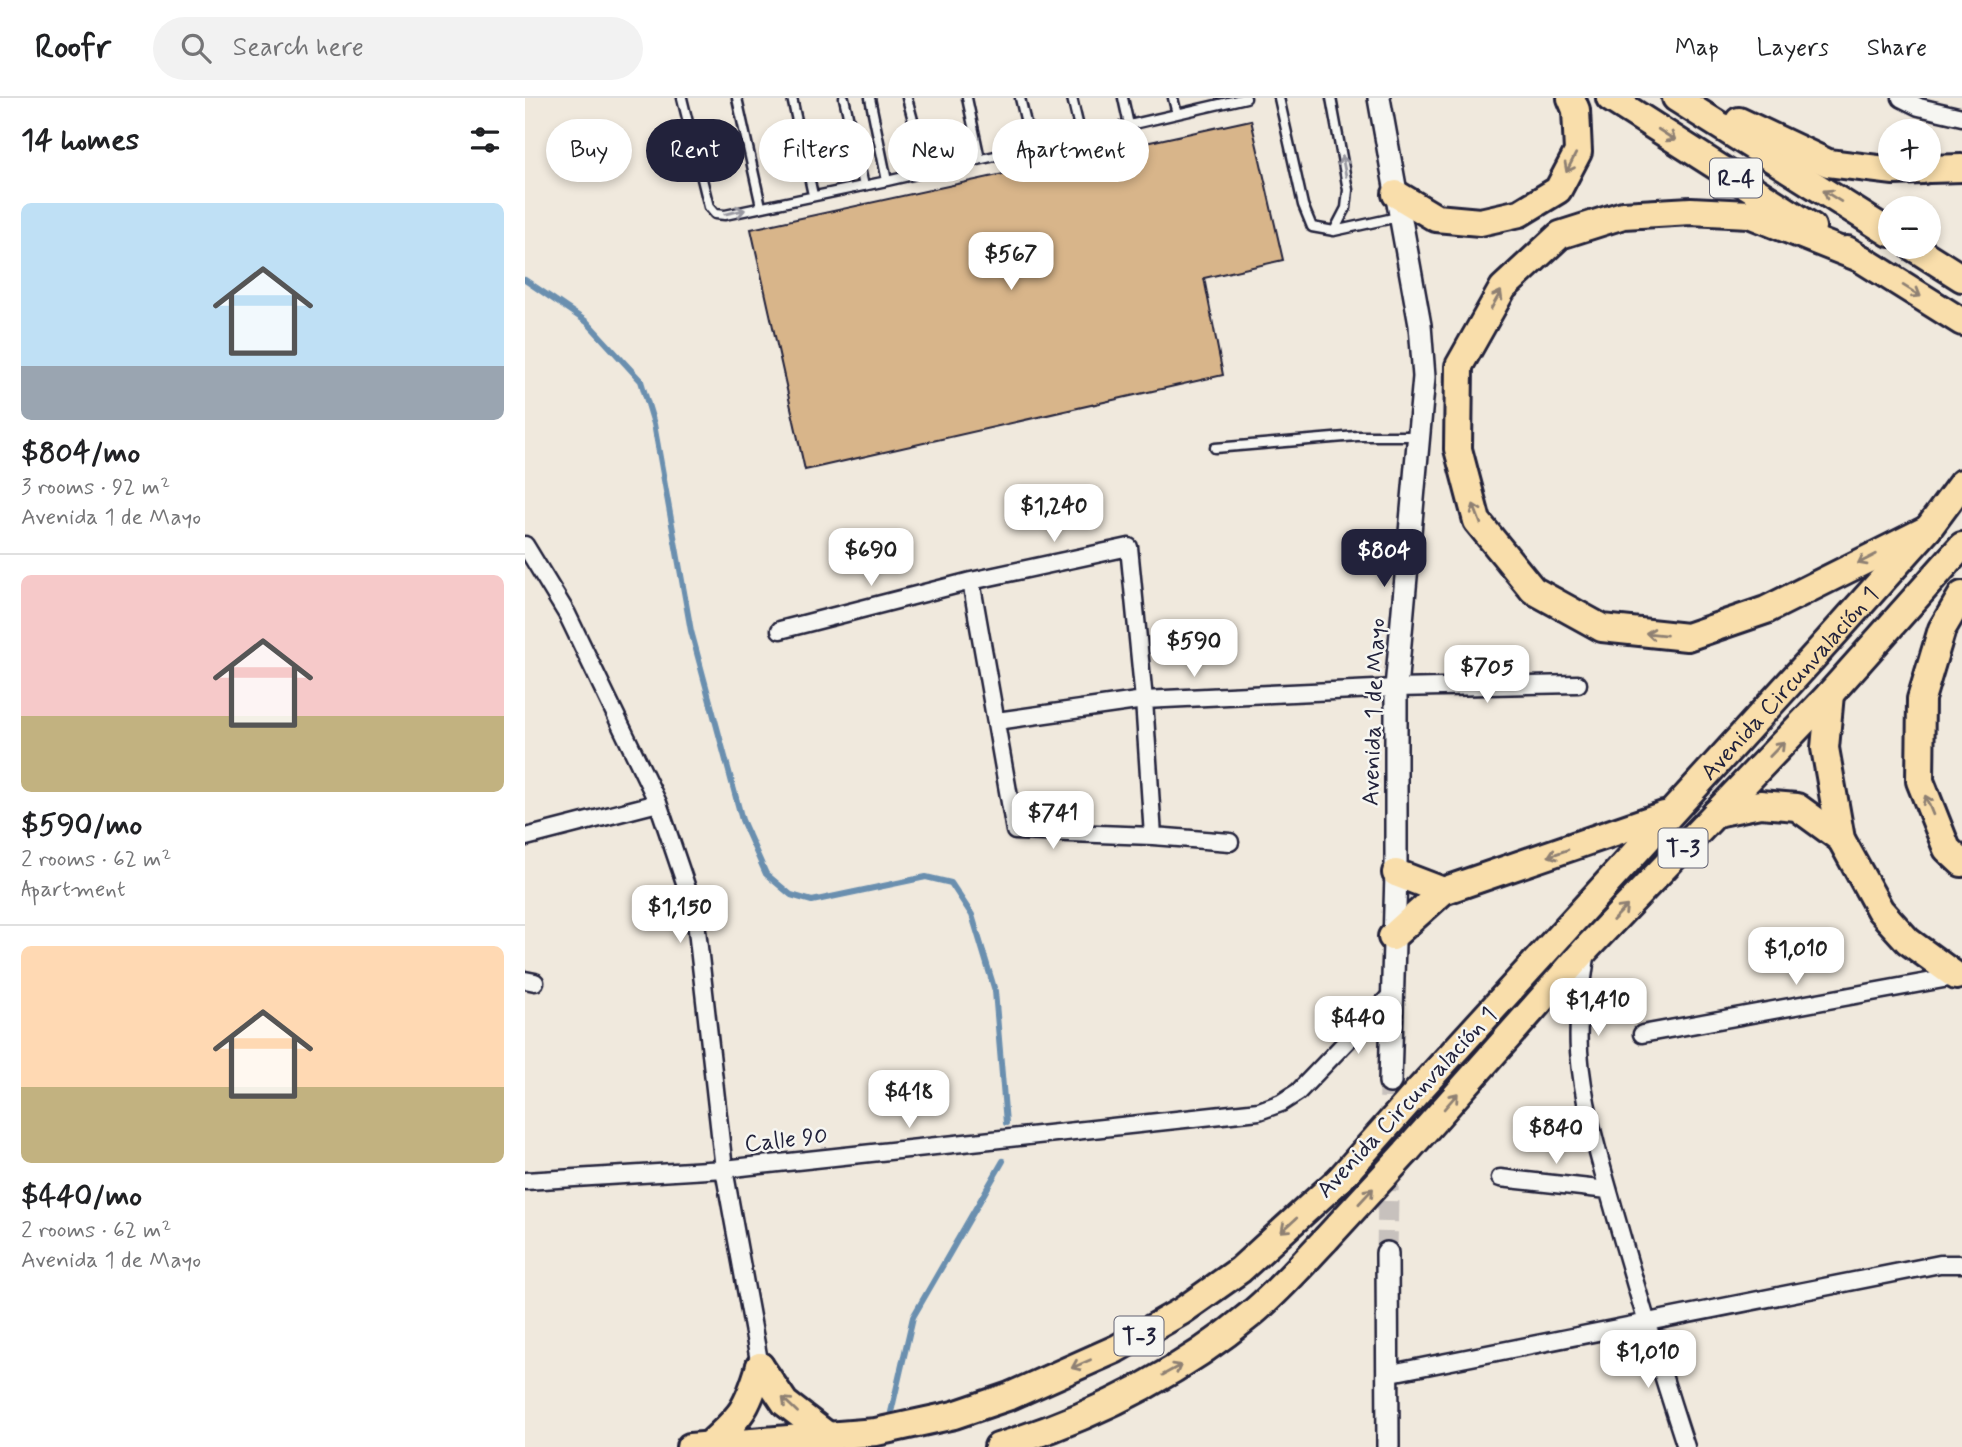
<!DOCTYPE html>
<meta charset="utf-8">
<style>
:root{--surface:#fff;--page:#f2f2f2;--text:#202124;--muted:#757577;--line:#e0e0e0;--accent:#22223b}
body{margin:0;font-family:Mynerve,sans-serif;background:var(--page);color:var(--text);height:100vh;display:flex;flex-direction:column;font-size:26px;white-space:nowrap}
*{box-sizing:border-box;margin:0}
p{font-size:23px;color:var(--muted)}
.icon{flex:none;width:38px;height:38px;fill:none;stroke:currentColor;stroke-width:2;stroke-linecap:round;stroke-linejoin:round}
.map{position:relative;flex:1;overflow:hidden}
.side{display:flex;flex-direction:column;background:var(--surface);width:525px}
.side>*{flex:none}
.banner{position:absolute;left:21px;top:21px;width:665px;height:63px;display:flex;gap:14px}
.controls{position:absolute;left:1353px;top:21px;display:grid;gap:14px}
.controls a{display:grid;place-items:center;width:63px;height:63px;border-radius:50%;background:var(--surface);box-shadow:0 4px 10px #0003;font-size:35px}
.price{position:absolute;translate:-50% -60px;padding:0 16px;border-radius:14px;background:#fff;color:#222;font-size:23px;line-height:46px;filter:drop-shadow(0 2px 4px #0008)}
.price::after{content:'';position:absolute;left:50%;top:42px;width:21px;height:16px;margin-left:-10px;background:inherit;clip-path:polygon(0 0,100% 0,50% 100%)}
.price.selected{background:var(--accent);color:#fff}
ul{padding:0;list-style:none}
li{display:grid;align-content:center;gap:14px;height:371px;padding:0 21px}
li+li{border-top:2px solid var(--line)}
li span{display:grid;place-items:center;height:217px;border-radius:10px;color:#555}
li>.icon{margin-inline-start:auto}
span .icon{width:126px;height:126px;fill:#fffc;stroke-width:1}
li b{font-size:30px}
h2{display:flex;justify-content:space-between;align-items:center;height:84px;padding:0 21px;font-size:30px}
.pill{padding:0 24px;border-radius:32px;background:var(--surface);box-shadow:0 4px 10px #0003;font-size:24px;line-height:63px}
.pill.selected{background:var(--accent);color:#fff}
header{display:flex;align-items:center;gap:42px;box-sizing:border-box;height:98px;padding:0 35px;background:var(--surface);border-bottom:2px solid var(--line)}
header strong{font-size:33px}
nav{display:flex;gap:38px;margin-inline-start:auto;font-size:24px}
.search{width:490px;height:63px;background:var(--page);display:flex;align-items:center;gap:18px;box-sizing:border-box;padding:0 24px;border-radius:38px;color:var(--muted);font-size:26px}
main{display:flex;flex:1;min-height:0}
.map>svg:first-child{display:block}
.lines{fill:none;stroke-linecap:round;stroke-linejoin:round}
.stream{stroke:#6b8faf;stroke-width:6}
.building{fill:#d8b58a;stroke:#22223b;stroke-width:2}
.tertiary-tunnel{stroke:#c7c1bd;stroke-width:21;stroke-dasharray:21 10;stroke-linecap:butt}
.service-casing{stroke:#22223b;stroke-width:13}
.minor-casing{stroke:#22223b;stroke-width:21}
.tertiary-casing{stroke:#22223b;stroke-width:26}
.primary-casing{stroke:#22223b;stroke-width:32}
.service{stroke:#f6f6f2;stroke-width:8}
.minor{stroke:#f6f6f2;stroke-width:16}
.tertiary{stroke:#f6f6f2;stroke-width:21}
.primary{stroke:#f9deab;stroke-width:26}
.primary-bridge-casing{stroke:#22223b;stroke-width:32;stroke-linecap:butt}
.primary-bridge{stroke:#f9deab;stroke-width:26}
.oneway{stroke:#8e8073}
.oneway2{stroke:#9797a0}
.labels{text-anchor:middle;stroke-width:5;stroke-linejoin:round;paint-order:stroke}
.shield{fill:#f6f6f2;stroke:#626272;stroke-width:2}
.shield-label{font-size:23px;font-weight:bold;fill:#22223b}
.street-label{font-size:24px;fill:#22223b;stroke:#f6f6f2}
</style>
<header>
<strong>Roofr</strong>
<div class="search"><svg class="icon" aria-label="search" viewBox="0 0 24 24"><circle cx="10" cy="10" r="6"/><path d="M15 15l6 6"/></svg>Search here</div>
<nav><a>Map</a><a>Layers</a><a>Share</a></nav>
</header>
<main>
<section class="side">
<h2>14 homes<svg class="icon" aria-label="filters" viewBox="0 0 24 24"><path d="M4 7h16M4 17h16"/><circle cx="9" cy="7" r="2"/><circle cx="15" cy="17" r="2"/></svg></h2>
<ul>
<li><span style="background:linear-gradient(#bfe0f5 75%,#9aa5b1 0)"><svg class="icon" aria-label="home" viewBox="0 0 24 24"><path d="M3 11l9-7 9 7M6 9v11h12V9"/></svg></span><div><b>$804/mo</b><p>3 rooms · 92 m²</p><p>Avenida 1 de Mayo</p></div></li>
<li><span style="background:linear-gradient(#f6c9c9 65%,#c2b280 0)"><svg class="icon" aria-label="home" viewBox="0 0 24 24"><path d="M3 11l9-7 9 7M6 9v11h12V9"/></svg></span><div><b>$590/mo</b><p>2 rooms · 62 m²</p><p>Apartment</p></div></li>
<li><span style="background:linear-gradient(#ffd9b3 65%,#c2b280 0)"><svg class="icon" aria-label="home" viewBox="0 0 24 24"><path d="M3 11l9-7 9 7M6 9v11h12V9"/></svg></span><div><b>$440/mo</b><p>2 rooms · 62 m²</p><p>Avenida 1 de Mayo</p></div></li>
</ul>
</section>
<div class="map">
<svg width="1437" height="1349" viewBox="0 0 1437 1349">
<rect width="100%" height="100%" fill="#f0e9dd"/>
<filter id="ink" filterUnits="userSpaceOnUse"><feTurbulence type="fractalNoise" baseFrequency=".0143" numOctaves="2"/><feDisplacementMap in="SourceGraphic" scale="14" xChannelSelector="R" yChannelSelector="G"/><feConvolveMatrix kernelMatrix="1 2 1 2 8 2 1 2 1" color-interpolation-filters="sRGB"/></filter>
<g filter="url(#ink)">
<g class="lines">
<!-- stream -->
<path class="stream" d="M 0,182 L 62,224 L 116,283 L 129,326 L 166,533 L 217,722 L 241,776 L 266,797 L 287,803 L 401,779 L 426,785 L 447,817 L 470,893 L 481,1025
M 364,1323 L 388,1219 L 478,1063"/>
</g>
<!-- building -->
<path class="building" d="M 726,22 L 758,162 L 679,180 L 698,277 L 280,372 L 226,131 Z"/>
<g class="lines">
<!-- tertiary-tunnel -->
<path class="tertiary-tunnel" d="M 862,1155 L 865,984"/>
<defs>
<path id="service" d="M 157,0 L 184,109 L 190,116 L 200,117 L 362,83
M 212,0 L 236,108
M 267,0 L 288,97
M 319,0 L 339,88
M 345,0 L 362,83 L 721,0
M 382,0 L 402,74
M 442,0 L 455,61
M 495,0 L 507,50
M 547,0 L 556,38
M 598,0 L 604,27
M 648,0 L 652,16
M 754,0 L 778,107 L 787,129 L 809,133 L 873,119
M 806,0 L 823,92 L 821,110 L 809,133
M 690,350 L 832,338 L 891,338"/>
<path id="minor" d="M 1376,0 L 1394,9 L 1437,19
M 0,447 L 42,516 L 133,705 L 170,814 L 199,1071 L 235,1268
M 255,532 L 446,483
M 472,623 L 619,602 L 871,590 L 1053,586
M 628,738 L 619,602 L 604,449 L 446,483 L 490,733 L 628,738 L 705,744
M 1,739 L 133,705
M 1062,852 C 1057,886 1052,919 1054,953 C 1058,1010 1076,1065 1091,1119 C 1113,1196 1136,1273 1161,1349
M 0,882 L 10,884
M 1117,936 L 1435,878
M 975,1080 L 1083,1092
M 0,1083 L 199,1071 L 734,1013 L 756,1005 L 773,994 L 866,897
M 861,1276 L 1415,1166 L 1437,1166"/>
<path id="tertiary" d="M 854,0 L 895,227 L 899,279 L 871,590 L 871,775 L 865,984
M 862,1155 L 863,1349"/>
<g id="primary">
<path d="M 1085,0 L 1287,129"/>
<path d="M 1151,0 L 1365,135"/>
<path d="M 1214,23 L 1303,65 L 1369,73 L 1398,72"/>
<path d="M 1404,71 L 1437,70"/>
<path d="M 871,96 L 911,120 L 955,124 L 995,115 L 1033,92 L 1053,54 L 1051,12 L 1046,0"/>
<path d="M 1388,149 L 1437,180"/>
<path d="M 1322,152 L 1437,224"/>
<path d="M 1337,161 L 1224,116 L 1166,113 L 1098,117 L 1035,137 L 978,190 L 934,268 L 933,351 L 952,423 L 1008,492 L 1077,530 L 1162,539 L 1241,512 L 1403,431"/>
<path d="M 1437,497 L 1417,531 L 1396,601 L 1395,683 L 1422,751 L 1437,765"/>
<path d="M 1305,596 L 1300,650 L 1316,741 L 1355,812 L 1383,843 L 1431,878"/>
<path d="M 1191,715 L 1235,706 L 1272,709 L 1316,741"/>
<path d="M 871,775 L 918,793"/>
<path d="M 867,839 L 918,793 L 1139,717"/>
<path id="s1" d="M 894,992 L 1292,555 L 1403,431 L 1437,385"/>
<path d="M 881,1054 L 1062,850 L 1305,596 L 1437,448"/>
<path d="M 235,1268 L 260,1305 L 303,1338"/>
<path d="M 183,1348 C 217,1317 222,1312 235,1268"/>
<path d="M 165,1349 L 351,1334 L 429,1317 L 485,1298 L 591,1251 L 657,1213 L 715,1172 L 815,1081"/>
<path d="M 473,1349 C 565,1320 652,1278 726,1216 C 753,1194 777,1166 801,1141"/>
</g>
</defs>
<!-- service casing -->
<use href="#service" class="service-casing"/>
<!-- minor casing -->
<use href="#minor" class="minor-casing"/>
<!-- tertiary casing -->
<use href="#tertiary" class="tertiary-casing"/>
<!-- primary casing -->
<use href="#primary" class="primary-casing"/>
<!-- service -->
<use href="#service" class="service"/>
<!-- minor -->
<use href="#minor" class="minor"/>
<!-- tertiary -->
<use href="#tertiary" class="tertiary"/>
<!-- primary -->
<use href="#primary" class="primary"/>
<defs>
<path id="primary-bridge" d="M 815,1081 L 894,992
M 801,1141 L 881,1054"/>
</defs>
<!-- primary-bridge casing -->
<use href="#primary-bridge" class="primary-bridge-casing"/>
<!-- primary-bridge -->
<use href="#primary-bridge" class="primary-bridge"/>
</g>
<!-- one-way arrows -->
<defs><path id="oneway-shaft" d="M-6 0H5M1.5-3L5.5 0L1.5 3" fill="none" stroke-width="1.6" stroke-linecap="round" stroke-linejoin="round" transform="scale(1.75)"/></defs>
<g class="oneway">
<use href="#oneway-shaft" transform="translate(1142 37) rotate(33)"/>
<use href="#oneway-shaft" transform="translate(1046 65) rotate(117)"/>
<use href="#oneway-shaft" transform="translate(1307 98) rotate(-148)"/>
<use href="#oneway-shaft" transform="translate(1387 193) rotate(32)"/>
<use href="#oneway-shaft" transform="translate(971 202) rotate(-61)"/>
<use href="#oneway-shaft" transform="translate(952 416) rotate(-111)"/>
<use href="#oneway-shaft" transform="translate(1342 461) rotate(153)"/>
<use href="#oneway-shaft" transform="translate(1131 536) rotate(-174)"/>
<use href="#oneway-shaft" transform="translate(1252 651) rotate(-46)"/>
<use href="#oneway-shaft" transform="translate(1404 707) rotate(-112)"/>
<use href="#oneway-shaft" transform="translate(1033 755) rotate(161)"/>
<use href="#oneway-shaft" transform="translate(1095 815) rotate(-46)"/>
<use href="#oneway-shaft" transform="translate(926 1003) rotate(-49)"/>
<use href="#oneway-shaft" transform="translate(841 1098) rotate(-47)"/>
<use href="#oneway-shaft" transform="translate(764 1127) rotate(138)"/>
<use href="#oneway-shaft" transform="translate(556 1266) rotate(156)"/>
<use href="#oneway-shaft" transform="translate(647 1272) rotate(-29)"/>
<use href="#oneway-shaft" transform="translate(265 1307) rotate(-136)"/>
</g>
<g class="oneway2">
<use href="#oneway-shaft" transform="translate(819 68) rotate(-101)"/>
<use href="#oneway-shaft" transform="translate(210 114) rotate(-12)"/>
</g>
</g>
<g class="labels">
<!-- shield labels -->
<g class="shield">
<rect x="1185" y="60.5" width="52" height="39" rx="5"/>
<rect x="1133.5" y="730.5" width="49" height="39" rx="5"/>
<rect x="589.5" y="1218.5" width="49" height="39" rx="5"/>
</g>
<g class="shield-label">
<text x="1211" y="88">R-4</text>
<text x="1158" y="758">T-3</text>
<text x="614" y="1246">T-3</text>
</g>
<!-- street labels -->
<g class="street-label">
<text dy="8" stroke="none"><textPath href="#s1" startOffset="550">Avenida Circunvalación 1</textPath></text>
<text transform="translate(848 614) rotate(-88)" y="8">Avenida 1 de Mayo</text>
<text transform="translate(881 1004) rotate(-47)" y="8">Avenida Circunvalación 1</text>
<text transform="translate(261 1041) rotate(-6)" y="8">Calle 90</text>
</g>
</g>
</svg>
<div class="controls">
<a>+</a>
<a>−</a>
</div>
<b class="price" style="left:486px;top:194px">$567</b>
<b class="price" style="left:529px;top:446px">$1,240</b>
<b class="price" style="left:346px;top:490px">$690</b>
<b class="price selected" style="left:859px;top:491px">$804</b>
<b class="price" style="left:669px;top:581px">$590</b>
<b class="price" style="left:962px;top:607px">$705</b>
<b class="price" style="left:528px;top:753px">$741</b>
<b class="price" style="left:155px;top:847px">$1,150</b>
<b class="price" style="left:1271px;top:889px">$1,010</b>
<b class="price" style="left:1073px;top:940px">$1,410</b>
<b class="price" style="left:833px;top:958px">$440</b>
<b class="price" style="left:384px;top:1032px">$418</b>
<b class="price" style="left:1031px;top:1068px">$840</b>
<b class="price" style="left:1123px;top:1292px">$1,010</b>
<div class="banner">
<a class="pill">Buy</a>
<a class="pill selected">Rent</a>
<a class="pill">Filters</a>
<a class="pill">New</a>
<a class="pill">Apartment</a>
</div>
</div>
</main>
